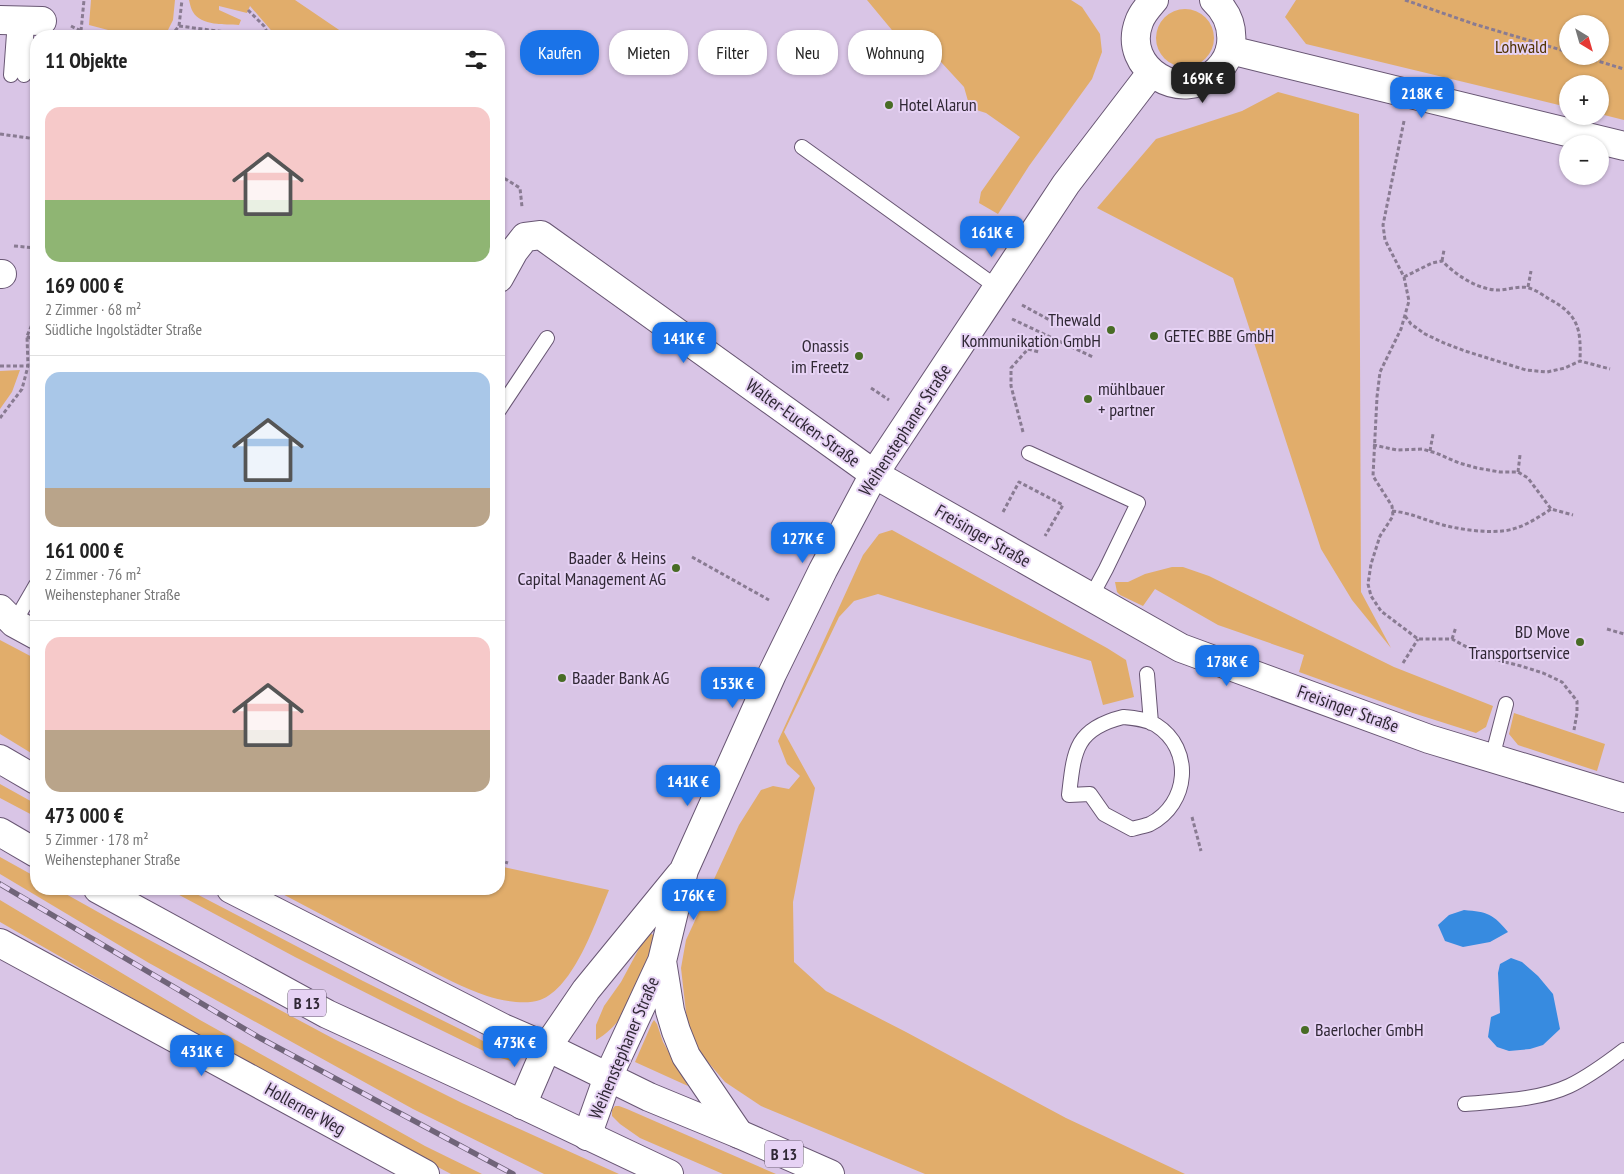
<!DOCTYPE html>
<html lang="de">
<meta charset="utf-8">
<style>
:root{--surface:#fff;--page:#f2f2f2;--text:#222;--muted:#767676;--line:#e0e0e0;--accent:#1a73e8}
body{margin:0;font-family:"PT Sans Narrow",sans-serif;background:var(--page);color:var(--text);height:100vh;display:flex;flex-direction:column;font-size:19px;white-space:nowrap}
*{box-sizing:border-box;margin:0}
p{font-size:16px;color:var(--muted)}
.icon{flex:none;width:28px;height:28px;fill:none;stroke:currentColor;stroke-width:2;stroke-linecap:round;stroke-linejoin:round}
.map{position:relative;flex:1;overflow:hidden}
.panel{position:absolute;left:30px;top:30px;width:475px;height:865px;display:flex;flex-direction:column;background:var(--surface);border-radius:20px;box-shadow:0 1px 4px #0004}
.panel>*{flex:none}
.top-card{position:absolute;left:520px;top:30px;width:475px;height:45px;display:flex;gap:10px}
.needle{width:32px;rotate:143deg}
.tools{position:absolute;left:1559px;top:15px;display:grid;gap:10px}
.tools a{display:grid;place-items:center;width:50px;height:50px;border-radius:50%;background:var(--surface);box-shadow:0 1px 4px #0004;font-size:25px}
.price{position:absolute;translate:-50% -42px;padding:0 11px;border-radius:10px;background:var(--accent);color:#fff;font-size:16px;line-height:32px;filter:drop-shadow(0 1px 2px #0008)}
.price::after{content:'';position:absolute;left:50%;top:30px;width:15px;height:11px;margin-left:-8px;background:inherit;clip-path:polygon(0 0,100% 0,50% 100%)}
.price.on{background:#222;color:#fff}
ul{padding:0;list-style:none}
li{display:grid;align-content:center;gap:10px;height:265px;padding:0 15px}
li+li{border-top:1px solid var(--line)}
li span{display:grid;place-items:center;height:155px;border-radius:15px;color:#555}
li>.icon{margin-inline-start:auto}
span .icon{width:90px;height:90px;fill:#fffc;stroke-width:1}
li b{font-size:21px}
h2{display:flex;justify-content:space-between;align-items:center;height:60px;padding:0 15px;font-size:21px}
.chip{padding:0 18px;border-radius:20px;background:var(--surface);box-shadow:0 1px 4px #0004;font-size:18px;line-height:45px}
.chip.on{background:var(--accent);color:#fff}
.map>svg:first-child{display:block}
.green{fill:#e1ad6b;fill-rule:evenodd}
.water{fill:#378be0}
.lines{fill:none;stroke-linecap:round;stroke-linejoin:round}
.lane-casing{stroke:#685673;stroke-width:16}
.street-casing{stroke:#685673;stroke-width:30}
.secondary-casing{stroke:#685673;stroke-width:30}
.primary-casing{stroke:#685673;stroke-width:30}
.path{stroke:#897b92;stroke-width:3;stroke-dasharray:4 2.5;stroke-linecap:butt}
.lane{stroke:#fff;stroke-width:14}
.street{stroke:#fff;stroke-width:28}
.secondary{stroke:#fff;stroke-width:28}
.primary{stroke:#fff;stroke-width:28}
.rail-casing{stroke:#706479;stroke-width:5.5}
.rail{stroke:#e6d2f4;stroke-width:4;stroke-dasharray:11;stroke-linecap:butt}
.poi-dot{fill:#486c25;stroke:#e6d2f4;stroke-width:2}
.labels{text-anchor:middle;stroke-width:4;stroke-linejoin:round;paint-order:stroke}
.shield{fill:#e6d2f4;stroke:#675b6e;stroke-width:1}
.shield-label{font-size:16px;font-weight:bold;fill:#302835}
.park-label{font-size:18px;fill:#513303;stroke:#e6d2f4}
.poi-label{font-size:18px;fill:#302835;stroke:#e6d2f4;text-anchor:start}
.street-label{font-size:18px;fill:#302835;stroke:#e6d2f4}
</style>
<div class="map">
<svg width="1624" height="1174" viewBox="0 0 1624 1174">
<rect width="100%" height="100%" fill="#d9c5e6"/>
<!-- green -->
<path class="green" d="M 91,0 L 175,0 L 173,20 L 165,36 L 131,36 L 89,25 Z
M 189,0 L 295,0 L 348,36 L 276,36 L 250,6 L 247,13 L 219,6 L 219,10 L 241,20 L 239,25 C 225,24 201,26 193,12 C 191,9 190,4 189,0 Z
M 867,0 L 1071,0 L 1082,7 L 1100,34 L 1102,52 L 1092,79 L 1029,166 L 998,214 L 979,203 L 981,192 L 1020,137 L 986,113 L 970,108 L 964,87 L 941,62 L 901,41 Z
M 1296,0 L 1624,0 L 1624,120 L 1600,114 L 1600,84 L 1568,84 L 1567,107 L 1306,44 L 1285,17 ZM 1568,24 L 1600,24 L 1600,56 L 1568,56 Z
M1156 38a29 29 0 1 1 58 0a29 29 0 1 1-58 0Z
M 1278,92 L 1359,114 L 1361,592 L 1391,648 L 1352,600 L 1321,549 L 1233,278 L 1097,208 L 1156,139 L 1242,111 Z
M 20,370 L 12,392 L 0,409 L 0,371 Z
M 892,530 L 1107,648 L 1126,660 L 1134,697 L 1103,705 L 1091,661 L 878,594 L 854,601 L 839,617 L 784,732 L 815,788 L 793,902 L 794,962 L 826,991 L 906,1032 L 1066,1118 L 1185,1174 L 925,1174 L 761,1106 L 725,1082 L 701,1054 L 687,1021 L 681,968 L 686,940 L 739,825 L 761,790 L 773,786 L 789,789 L 800,776 L 787,764 L 778,741 L 863,555 L 879,534 Z
M 1172,567 L 1183,567 L 1209,576 L 1394,667 L 1493,706 L 1486,727 L 1476,733 L 1413,713 L 1299,672 L 1304,655 L 1218,625 L 1155,589 L 1143,606 L 1120,595 L 1117,592 L 1115,582 L 1128,582 L 1145,574 Z
M 0,640 L 36,659 L 36,756 L 0,734 Z
M 1514,713 L 1605,744 L 1597,771 L 1518,745 L 1509,734 Z
M 0,784 L 36,804 L 36,817 L 0,798 Z
M 0,857 L 36,877 L 36,889 L 57,889 L 114,921 L 334,1039 L 462,1103 L 619,1174 L 544,1174 L 413,1109 L 149,963 L 0,874 Z
M 499,866 L 609,890 C 596,921 574,988 540,1000 C 526,1005 501,1001 487,996 C 463,988 441,976 418,964 C 369,940 321,914 273,889 L 499,889 Z
M 168,889 L 187,889 L 363,981 L 474,1036 L 515,1059 L 514,1062 L 494,1056 L 398,1009 L 295,957 Z
M 0,900 L 200,1020 L 425,1146 L 482,1174 L 451,1174 L 280,1083 L 0,922 Z
M 648,932 L 655,936 C 643,970 631,1021 596,1040 L 596,1025 L 604,1006 L 621,982 Z
M 654,1020 L 657,1024 L 663,1042 L 688,1086 L 635,1062 L 652,1023 Z
M 615,1106 L 619,1106 L 627,1109 L 776,1174 L 723,1174 L 640,1138 L 620,1124 L 612,1116 L 612,1110 Z"/>
<!-- water -->
<path class="water" d="M 1464,910 C 1488,912 1493,914 1508,932 L 1490,942 L 1463,947 L 1445,941 L 1438,925 L 1449,915 Z
M 1511,958 L 1522,962 L 1538,976 L 1553,994 L 1560,1029 L 1543,1045 L 1530,1049 L 1509,1051 L 1497,1047 L 1488,1037 L 1491,1017 L 1500,1013 L 1498,973 L 1500,964 Z"/>
<g class="lines">
<defs>
<path id="lane" d="M 11,75 L 15,20
M 24,75 L 27,21
M 802,147 L 998,288
M 499,410 L 547,338
M 1029,453 L 1138,503 L 1106,569 L 1091,597
M 14,623 L 36,585
M 1147,674 L 1151,723
M 1123,717 C 1134,718 1146,719 1156,725 C 1194,749 1189,804 1150,824 C 1145,826 1138,827 1132,829 L 1104,814 L 1090,794 L 1069,795 C 1074,751 1075,729 1123,717 Z
M 1492,758 L 1506,704
M 1465,1104 C 1498,1101 1539,1100 1569,1086 C 1588,1077 1607,1063 1624,1050"/>
<path id="street" d="M 0,20 L 42,21
M 1230,50 L 1624,146
M 0,274 L 2,274
M 499,278 L 514,251 L 525,237 L 541,235 L 874,474 L 1181,648 L 1429,739 L 1624,798
M 0,609 L 14,623 L 36,635
M 0,943 L 425,1174"/>
<path id="secondary" d="M 1154,0 C 1148,7 1142,13 1139,22 C 1121,69 1183,106 1218,70 C 1225,63 1230,54 1231,44 C 1233,26 1227,12 1214,0
M 662,961 L 670,1011 L 676,1031 L 686,1056 L 739,1134
M 522,1105 L 547,1047 L 586,990 L 680,875
M 587,1136 L 608,1077 L 662,961 L 684,870 L 772,674 L 823,570 L 874,474 L 1066,184 L 1151,73"/>
<path id="primary" d="M 0,759 L 36,780
M 0,832 L 36,853
M 98,889 L 327,1014 L 479,1084 L 669,1174
M 231,889 L 503,1028 L 547,1047 L 649,1097 L 739,1134 L 830,1174"/>
</defs>
<!-- lane casing -->
<use href="#lane" class="lane-casing"/>
<!-- street casing -->
<use href="#street" class="street-casing"/>
<!-- secondary casing -->
<use href="#secondary" class="secondary-casing"/>
<!-- primary casing -->
<use href="#primary" class="primary-casing"/>
<!-- path -->
<path class="path" d="M 1405,0 L 1474,24 L 1568,52
M 248,10 L 264,26 L 269,36
M 71,26 L 81,31 L 104,36
M 179,26 L 256,36
M 81,31 L 84,0
M 171,36 L 179,26 L 182,0
M 1581,56 L 1624,69
M 1404,121 L 1383,225 L 1385,240 L 1404,277 L 1409,301 L 1401,329 L 1380,372 L 1377,397 L 1373,476 L 1392,506 L 1393,516 L 1380,536 L 1371,564 L 1368,584 L 1371,596 L 1381,611 L 1418,639 L 1452,639 L 1485,657 L 1521,666 L 1543,673 L 1562,682 L 1577,701 L 1577,713 L 1574,730
M 0,134 L 36,139
M 499,175 L 520,188 L 522,207
M 14,246 L 36,248
M 1442,261 L 1444,250
M 1404,277 L 1432,263 L 1442,261 C 1455,274 1475,288 1495,290 C 1505,291 1519,285 1529,288 C 1536,290 1543,295 1549,299 C 1579,315 1581,329 1580,361
M 1528,287 L 1531,271
M 1022,305 L 1057,324
M 1405,316 L 1411,324 L 1425,334 L 1444,343 L 1465,351 L 1526,370 L 1547,372 L 1565,368 L 1580,361 L 1610,369
M 1012,319 L 1093,357
M 27,336 L 36,342
M 0,366 L 28,366
M 871,388 L 889,400
M 0,418 L 22,389 L 28,366 L 27,336 L 36,315
M 1023,432 L 1011,386 L 1011,368 L 1028,349 L 1039,352
M 1373,445 L 1397,450 L 1422,449 L 1436,453 L 1459,463 L 1477,468 L 1500,472 L 1518,472 L 1528,478 L 1551,509 L 1573,515
M 1430,451 L 1433,434
M 1518,472 L 1520,455
M 1392,511 C 1410,513 1417,517 1433,522 C 1453,529 1492,535 1513,529 C 1527,525 1539,517 1551,509
M 1003,512 L 1019,482 L 1063,505 L 1045,536
M 692,557 L 769,600
M 1607,629 L 1624,634
M 1452,639 L 1456,627
M 1403,663 L 1418,639
M 1192,817 L 1201,851
M 499,860 L 508,863"/>
<!-- lane -->
<use href="#lane" class="lane"/>
<!-- street -->
<use href="#street" class="street"/>
<!-- secondary -->
<use href="#secondary" class="secondary"/>
<!-- primary -->
<use href="#primary" class="primary"/>
<defs>
<path id="rail" d="M 0,884 L 260,1038 L 513,1174"/>
</defs>
<!-- rail casing -->
<use href="#rail" class="rail-casing"/>
<!-- rail -->
<use href="#rail" class="rail"/>
</g>
<!-- markers -->
<g class="poi-dot">
<circle cx="889" cy="105" r="5"/>
<circle cx="1111" cy="330" r="5"/>
<circle cx="1154" cy="336" r="5"/>
<circle cx="859" cy="356" r="5"/>
<circle cx="1088" cy="399" r="5"/>
<circle cx="676" cy="568" r="5"/>
<circle cx="1580" cy="642" r="5"/>
<circle cx="562" cy="678" r="5"/>
<circle cx="1305" cy="1030" r="5"/>
</g>
<g class="labels">
<!-- shield labels -->
<g class="shield">
<rect x="288" y="989.5" width="38" height="27" rx="4"/>
<rect x="765" y="1140.5" width="38" height="27" rx="4"/>
</g>
<g class="shield-label">
<text x="307" y="1009">B 13</text>
<text x="784" y="1160">B 13</text>
</g>
<!-- park labels -->
<g class="park-label">
<text x="1521" y="53">Lohwald</text>
</g>
<!-- poi labels -->
<g class="poi-label">
<text x="899" y="111">Hotel Alarun</text>
<text x="1101" y="326" text-anchor="end">Thewald<tspan x="1101" dy="21">Kommunikation GmbH</tspan></text>
<text x="1164" y="342">GETEC BBE GmbH</text>
<text x="849" y="352" text-anchor="end">Onassis<tspan x="849" dy="21">im Freetz</tspan></text>
<text x="1098" y="395">mühlbauer<tspan x="1098" dy="21">+ partner</tspan></text>
<text x="666" y="564" text-anchor="end">Baader &amp; Heins<tspan x="666" dy="21">Capital Management AG</tspan></text>
<text x="1570" y="638" text-anchor="end">BD Move<tspan x="1570" dy="21">Transportservice</tspan></text>
<text x="572" y="684">Baader Bank AG</text>
<text x="1315" y="1036">Baerlocher GmbH</text>
</g>
<!-- street labels -->
<g class="street-label">
<text transform="translate(803 423) rotate(36)" y="6">Walter-Eucken-Straße</text>
<text transform="translate(905 430) rotate(-57)" y="6">Weihenstephaner Straße</text>
<text transform="translate(983 536) rotate(30)" y="6">Freisinger Straße</text>
<text transform="translate(1348 709) rotate(20)" y="6">Freisinger Straße</text>
<text transform="translate(624 1048) rotate(-67)" y="6">Weihenstephaner Straße</text>
<text transform="translate(305 1109) rotate(29)" y="6">Hollerner Weg</text>
</g>
</g>
</svg>
<div class="tools">
<a><svg class="needle" viewBox="-14 -14 28 28"><path d="M0-13l5 13h-10z" fill="#e53935"/><path d="M0 13l5-13h-10z" fill="#767676"/></svg></a>
<a>+</a>
<a>−</a>
</div>
<b class="price on" style="left:1203px;top:104px">169K €</b>
<b class="price" style="left:1422px;top:119px">218K €</b>
<b class="price" style="left:992px;top:258px">161K €</b>
<b class="price" style="left:684px;top:364px">141K €</b>
<b class="price" style="left:803px;top:564px">127K €</b>
<b class="price" style="left:1227px;top:687px">178K €</b>
<b class="price" style="left:733px;top:709px">153K €</b>
<b class="price" style="left:688px;top:807px">141K €</b>
<b class="price" style="left:694px;top:921px">176K €</b>
<b class="price" style="left:515px;top:1068px">473K €</b>
<b class="price" style="left:202px;top:1077px">431K €</b>
<div class="top-card">
<a class="chip on">Kaufen</a>
<a class="chip">Mieten</a>
<a class="chip">Filter</a>
<a class="chip">Neu</a>
<a class="chip">Wohnung</a>
</div>
<section class="panel">
<h2>11 Objekte<svg class="icon" aria-label="filters" viewBox="0 0 24 24"><path d="M4 7h16M4 17h16"/><circle cx="9" cy="7" r="2"/><circle cx="15" cy="17" r="2"/></svg></h2>
<ul>
<li><span style="background:linear-gradient(#f6c9c9 60%,#8fb573 0)"><svg class="icon" aria-label="home" viewBox="0 0 24 24"><path d="M3 11l9-7 9 7M6 9v11h12V9"/></svg></span><div><b>169 000 €</b><p>2 Zimmer · 68 m²</p><p>Südliche Ingolstädter Straße</p></div></li>
<li><span style="background:linear-gradient(#a9c7e8 75%,#b9a48a 0)"><svg class="icon" aria-label="home" viewBox="0 0 24 24"><path d="M3 11l9-7 9 7M6 9v11h12V9"/></svg></span><div><b>161 000 €</b><p>2 Zimmer · 76 m²</p><p>Weihenstephaner Straße</p></div></li>
<li><span style="background:linear-gradient(#f6c9c9 60%,#b9a48a 0)"><svg class="icon" aria-label="home" viewBox="0 0 24 24"><path d="M3 11l9-7 9 7M6 9v11h12V9"/></svg></span><div><b>473 000 €</b><p>5 Zimmer · 178 m²</p><p>Weihenstephaner Straße</p></div></li>
</ul>
</section>
</div>
